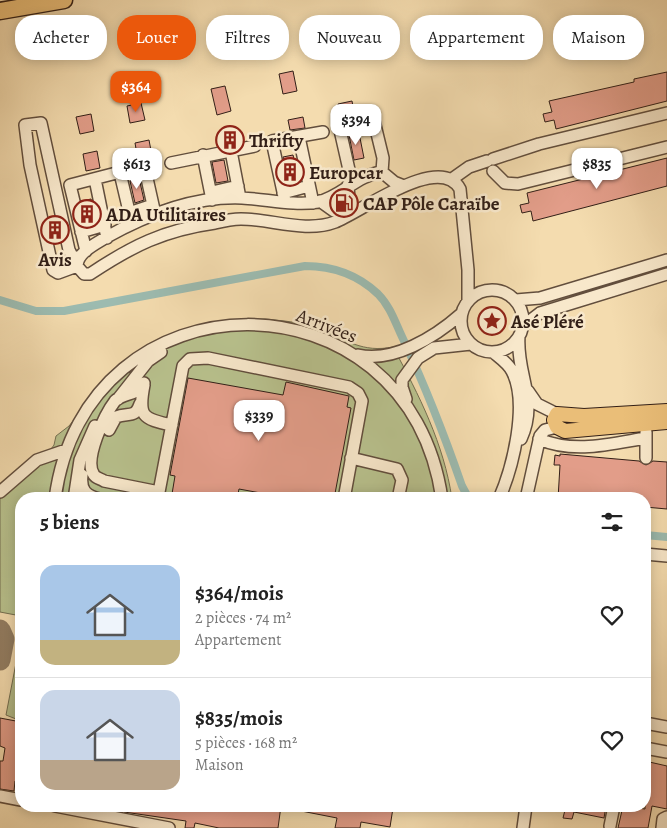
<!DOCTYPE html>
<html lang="fr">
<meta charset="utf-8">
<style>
:root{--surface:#fff;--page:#f2f2f2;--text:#222;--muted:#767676;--line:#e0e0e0;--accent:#ea580c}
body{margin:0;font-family:Alegreya,serif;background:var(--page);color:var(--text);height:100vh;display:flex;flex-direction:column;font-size:19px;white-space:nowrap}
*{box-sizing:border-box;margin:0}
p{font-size:16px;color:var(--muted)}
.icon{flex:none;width:28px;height:28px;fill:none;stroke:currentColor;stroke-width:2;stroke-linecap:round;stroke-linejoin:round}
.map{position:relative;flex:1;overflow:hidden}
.details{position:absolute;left:15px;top:492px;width:636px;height:320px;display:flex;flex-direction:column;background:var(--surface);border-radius:20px;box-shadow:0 2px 12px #0003}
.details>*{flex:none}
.hud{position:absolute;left:15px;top:15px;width:638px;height:45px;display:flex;gap:10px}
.price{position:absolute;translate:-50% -42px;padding:0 11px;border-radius:10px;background:#fff;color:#222;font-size:16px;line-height:32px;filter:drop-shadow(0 1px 2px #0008)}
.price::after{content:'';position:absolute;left:50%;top:30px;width:15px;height:11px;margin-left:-8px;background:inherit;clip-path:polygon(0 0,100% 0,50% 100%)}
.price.current{background:var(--accent);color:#fff}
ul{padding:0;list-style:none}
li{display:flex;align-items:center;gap:15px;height:125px;padding:0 25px}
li+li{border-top:1px solid var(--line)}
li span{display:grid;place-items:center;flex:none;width:140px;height:100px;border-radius:15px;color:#555}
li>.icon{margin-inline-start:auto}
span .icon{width:60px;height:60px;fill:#fffc;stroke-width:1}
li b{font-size:21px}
h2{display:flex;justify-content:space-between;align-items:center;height:60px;padding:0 25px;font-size:21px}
.pill{padding:0 18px;border-radius:20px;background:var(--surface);box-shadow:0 2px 12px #0003;font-size:18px;line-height:45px}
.pill.current{background:var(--accent);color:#fff}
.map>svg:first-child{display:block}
.green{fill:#b8c18d;stroke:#757052}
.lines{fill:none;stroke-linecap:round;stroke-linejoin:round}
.canal{stroke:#9cbbb0;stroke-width:8}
.taxiway{stroke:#937e63;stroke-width:21}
.building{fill:#e29d89;stroke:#321f17}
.minor-casing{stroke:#624e3d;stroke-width:14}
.major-casing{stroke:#321f17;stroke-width:16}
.highway-casing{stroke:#321f17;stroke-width:19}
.minor{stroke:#f8e8cb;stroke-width:11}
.major{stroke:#eabe78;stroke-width:14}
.highway{stroke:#eabe78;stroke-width:16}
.labels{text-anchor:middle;stroke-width:5;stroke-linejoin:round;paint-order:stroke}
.poi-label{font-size:19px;font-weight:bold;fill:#321f17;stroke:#f8e8cb;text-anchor:start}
.street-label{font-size:19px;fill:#321f17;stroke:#f8e8cb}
</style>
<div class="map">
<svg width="667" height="828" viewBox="0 0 667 828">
<rect width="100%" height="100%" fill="#f4dcaf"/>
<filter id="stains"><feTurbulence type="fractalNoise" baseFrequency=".004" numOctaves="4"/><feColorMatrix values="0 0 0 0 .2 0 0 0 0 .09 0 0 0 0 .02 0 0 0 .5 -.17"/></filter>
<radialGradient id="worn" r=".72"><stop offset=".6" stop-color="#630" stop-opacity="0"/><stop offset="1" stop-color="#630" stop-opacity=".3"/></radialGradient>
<!-- green -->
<path class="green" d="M 265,319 C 284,321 302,322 319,329 C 347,340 362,353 393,347 C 419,395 444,444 452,499 L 21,499 L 21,616 L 0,612 L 0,494 L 43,460 L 54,445 L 56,436 L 69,426 L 111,373 L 134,355 L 166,337 L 200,325 L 220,321 Z
M 21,637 L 21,721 L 6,715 Z"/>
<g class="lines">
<!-- canal -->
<path class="canal" d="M 0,300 L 36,311 L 64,311 L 305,266 C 332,266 358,275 378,294 C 391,307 396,325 404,341 C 426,388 445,437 462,486 L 469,499
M 645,535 L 667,537"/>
<!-- taxiway -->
<path class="taxiway" d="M 0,630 L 4,639 L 0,660"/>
</g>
<!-- building -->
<path class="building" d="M 293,71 L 297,91 L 283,94 L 279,74 Z
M 667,72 L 667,101 L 556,129 L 554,120 L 545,122 L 543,114 L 552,112 L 549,101 L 634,82 L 634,79 Z
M 225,86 L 231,111 L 217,115 L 211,89 Z
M 352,101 L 355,118 L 341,121 L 338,104 Z
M 141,103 L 145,120 L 130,123 L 127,106 Z
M 91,114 L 94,131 L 80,134 L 76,117 Z
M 303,117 L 305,128 L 290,130 L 288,120 Z
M 235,130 L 237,142 L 223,145 L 221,133 Z
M 359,133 L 364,158 L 354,160 L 349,135 Z
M 149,140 L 152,156 L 138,160 L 135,143 Z
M 97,151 L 100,168 L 86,171 L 83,154 Z
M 293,155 L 299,181 L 289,184 L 283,157 Z
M 667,158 L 667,186 L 533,221 L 531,211 L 522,213 L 520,205 L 529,203 L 527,193 Z
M 224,160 L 228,181 L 216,183 L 212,162 Z
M 139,178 L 144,200 L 135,203 L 130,181 Z
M 91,199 L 96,220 L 87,222 L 82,201 Z
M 54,217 L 60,242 L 55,243 L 49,218 Z
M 188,378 L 283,395 L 286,382 L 349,396 L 347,407 L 351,408 L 334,499 L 265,499 L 266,494 L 239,489 L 237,499 L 197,499 L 172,494 L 175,476 L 170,475 Z
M 560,454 L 639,461 L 646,465 L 653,461 L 667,462 L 667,509 L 645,507 L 645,499 L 558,499 L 560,465 L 554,465 L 555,455 L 560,456 Z
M 0,718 L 21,722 L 21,782 L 15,781 L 14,791 L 0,789 L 0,761 L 3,761 L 5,748 L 0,746 Z
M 645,761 L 667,766 L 667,809 L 652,806 L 648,828 L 618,828 L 623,806 L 645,809 Z
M 123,806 L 281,806 L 278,828 L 219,828 L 195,823 L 194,828 L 185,828 L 186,821 L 124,812 Z
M 292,806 L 384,806 L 393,808 L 390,827 L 361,822 L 360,828 L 335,828 L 337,818 L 291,809 Z
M 562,806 L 606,806 L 604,818 L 574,812 L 572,819 L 563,818 L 565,810 L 561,809 Z"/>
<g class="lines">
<defs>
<path id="minor" d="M 299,137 L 313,203
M 231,151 L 240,198
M 203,155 L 212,200
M 493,159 L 539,144 L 667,113
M 171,163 L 255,146
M 144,165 L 155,214
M 493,171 L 505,183 L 518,184 L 667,147
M 120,173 L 132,224
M 95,179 L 107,238
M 452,179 L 469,167 L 487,161
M 352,183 L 340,130 L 374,121 L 383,158 L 382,172
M 348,185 L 349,199
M 404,186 L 394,182 L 382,172 C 357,175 341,197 318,202 C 294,206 266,199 242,198 C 194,196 146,215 105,238 C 95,244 77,253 77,266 L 84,274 L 90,274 C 132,246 164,230 215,223 C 223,221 232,219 241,219 C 271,219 306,233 335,222 C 361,212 440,152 460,189 L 468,270 L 468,300
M 212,192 L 238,186
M 283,193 L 309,186
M 285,201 L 272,141 L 323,132
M 320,201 L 334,211 L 340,207
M 129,213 L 153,205
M 81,232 L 105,225
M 86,251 L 70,185 L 155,163
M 77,266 L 58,273 L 53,270 L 30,165 L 25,125 L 41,123 L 69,250 L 72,256 L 79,258
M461 321a31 31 0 1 1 62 0a31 31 0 1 1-62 0Z
M 516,300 L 540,298 L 667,260
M 523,326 L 540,313 L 667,274
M 519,336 C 516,375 539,399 521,439
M 493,352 C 500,358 508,363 512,371 C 529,403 513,467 499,499
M 358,355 C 393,363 435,337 461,314
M 144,383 C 137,396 124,392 115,401 C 105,414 83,460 94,475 C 96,478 101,479 104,481 L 159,492 L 183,366 L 190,359 L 208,358 L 349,387 L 358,393 L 362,401 L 344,499
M 144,385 C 138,416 142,419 172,425
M 528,391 L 537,404 L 557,414
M 118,399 L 148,361 L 161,352
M 406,399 L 402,387 L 402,380 L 418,358 L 434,348 L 471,344
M 109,430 L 116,417 C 128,412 135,419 140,404
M 539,439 C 574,454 610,444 646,438
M 351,458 L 397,469 L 402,480 L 398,499
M 646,458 L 646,432
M 82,475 C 80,490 86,496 100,499
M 0,492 L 37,460 L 66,450
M 55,499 C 85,268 408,265 442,499
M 74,499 L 80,460 L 95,426
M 526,499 L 540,436 L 545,430 L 557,427
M 645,554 L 667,556
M 645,723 L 667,727
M 645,748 L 667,752
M 0,796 L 21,800
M 55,806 L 169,828
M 610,826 L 614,806
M 523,828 L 526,806
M 662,828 L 663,819 L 667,817"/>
<path id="major" d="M 667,411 L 584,416 L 557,414 L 554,420 L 557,427 L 565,431 L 667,422"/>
<path id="highway" d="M 0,11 L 64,0"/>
</defs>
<!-- minor casing -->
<use href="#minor" class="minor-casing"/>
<!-- major casing -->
<use href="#major" class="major-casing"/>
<!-- highway casing -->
<use href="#highway" class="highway-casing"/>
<!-- minor -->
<use href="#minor" class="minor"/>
<!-- major -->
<use href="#major" class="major"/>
<!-- highway -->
<use href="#highway" class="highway"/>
</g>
<!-- icons -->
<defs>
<symbol id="building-ring" viewBox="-11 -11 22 22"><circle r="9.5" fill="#f8e8cb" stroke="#8f2418" stroke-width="1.5"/><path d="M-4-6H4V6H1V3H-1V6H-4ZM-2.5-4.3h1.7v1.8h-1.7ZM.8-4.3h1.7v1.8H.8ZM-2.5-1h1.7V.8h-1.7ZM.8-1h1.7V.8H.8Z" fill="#8f2418"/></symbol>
<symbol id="fuel-ring" viewBox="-11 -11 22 22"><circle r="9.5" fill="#f8e8cb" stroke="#8f2418" stroke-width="1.5"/><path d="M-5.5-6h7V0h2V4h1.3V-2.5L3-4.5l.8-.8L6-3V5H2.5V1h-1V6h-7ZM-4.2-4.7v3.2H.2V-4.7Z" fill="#8f2418"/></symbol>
<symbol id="sight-ring" viewBox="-11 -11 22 22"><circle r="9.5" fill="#f8e8cb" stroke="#8f2418" stroke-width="1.5"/><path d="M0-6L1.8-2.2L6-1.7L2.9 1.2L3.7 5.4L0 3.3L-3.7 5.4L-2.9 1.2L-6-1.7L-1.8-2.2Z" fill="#8f2418"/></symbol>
</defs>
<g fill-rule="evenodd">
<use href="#building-ring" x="214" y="124" width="32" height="32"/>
<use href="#building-ring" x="274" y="156" width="32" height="32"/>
<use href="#fuel-ring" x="328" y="187" width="32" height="32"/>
<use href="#building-ring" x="71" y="198" width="32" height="32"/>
<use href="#building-ring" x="39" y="214" width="32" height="32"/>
<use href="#sight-ring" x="476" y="305" width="32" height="32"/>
</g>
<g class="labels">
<!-- poi labels -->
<g class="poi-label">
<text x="249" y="147">Thrifty</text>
<text x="309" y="179">Europcar</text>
<text x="363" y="210">CAP Pôle Caraïbe</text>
<text x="106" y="221">ADA Utilitaires</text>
<text x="55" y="266" text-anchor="middle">Avis</text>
<text x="511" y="328">Asé Pléré</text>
</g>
<!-- street labels -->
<g class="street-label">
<text transform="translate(327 325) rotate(21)" y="7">Arrivées</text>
</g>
</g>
<rect width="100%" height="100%" filter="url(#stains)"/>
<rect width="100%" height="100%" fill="url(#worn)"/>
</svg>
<b class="price current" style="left:136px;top:113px">$364</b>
<b class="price" style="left:356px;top:146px">$394</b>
<b class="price" style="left:137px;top:190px">$613</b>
<b class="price" style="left:597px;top:190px">$835</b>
<b class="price" style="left:259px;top:442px">$339</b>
<div class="hud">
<a class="pill">Acheter</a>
<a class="pill current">Louer</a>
<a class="pill">Filtres</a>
<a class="pill">Nouveau</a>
<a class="pill">Appartement</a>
<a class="pill">Maison</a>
</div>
<section class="details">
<h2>5 biens<svg class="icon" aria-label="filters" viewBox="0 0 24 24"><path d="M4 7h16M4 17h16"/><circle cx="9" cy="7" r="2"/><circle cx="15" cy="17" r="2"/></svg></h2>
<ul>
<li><span style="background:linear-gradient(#a9c7e8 75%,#c2b280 0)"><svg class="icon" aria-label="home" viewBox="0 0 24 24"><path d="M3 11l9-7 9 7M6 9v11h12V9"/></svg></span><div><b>$364/mois</b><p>2 pièces · 74 m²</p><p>Appartement</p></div><svg class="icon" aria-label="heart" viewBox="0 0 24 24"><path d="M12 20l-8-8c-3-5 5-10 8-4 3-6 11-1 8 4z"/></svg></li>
<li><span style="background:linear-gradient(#c9d6e8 70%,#b9a48a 0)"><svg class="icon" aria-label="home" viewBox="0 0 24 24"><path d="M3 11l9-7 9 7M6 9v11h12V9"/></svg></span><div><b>$835/mois</b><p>5 pièces · 168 m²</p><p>Maison</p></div><svg class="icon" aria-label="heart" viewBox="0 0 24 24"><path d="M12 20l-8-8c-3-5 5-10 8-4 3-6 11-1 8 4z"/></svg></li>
</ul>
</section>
</div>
